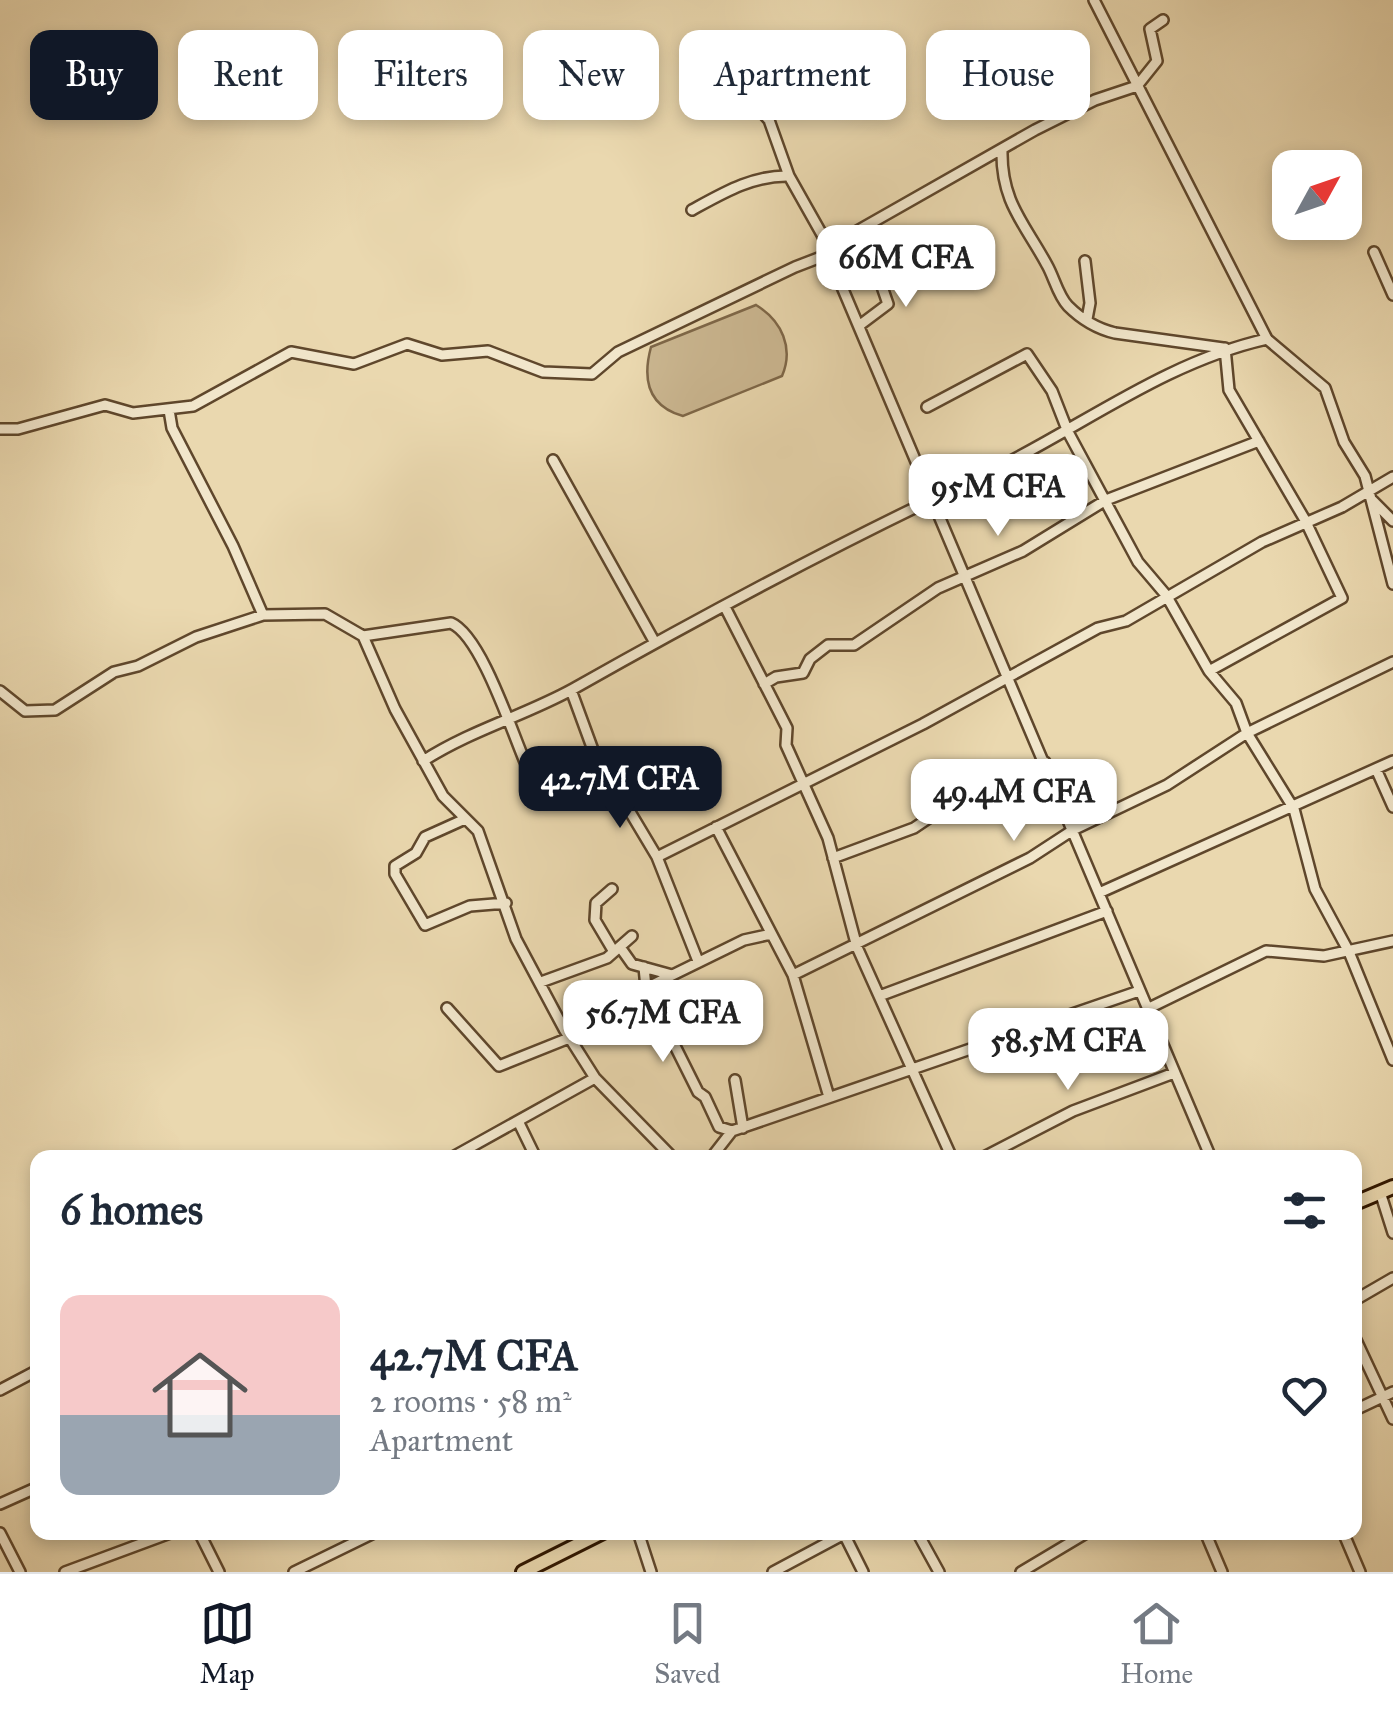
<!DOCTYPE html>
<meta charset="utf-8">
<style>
:root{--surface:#fff;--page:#f6f6f7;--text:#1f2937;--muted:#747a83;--line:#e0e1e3;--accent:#111827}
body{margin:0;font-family:"IM FELL Great Primer",serif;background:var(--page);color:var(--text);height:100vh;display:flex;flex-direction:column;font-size:38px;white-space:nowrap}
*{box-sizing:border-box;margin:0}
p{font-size:32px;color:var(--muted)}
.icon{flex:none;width:55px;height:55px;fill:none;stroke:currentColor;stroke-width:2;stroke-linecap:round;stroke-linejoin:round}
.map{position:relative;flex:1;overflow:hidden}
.details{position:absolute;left:30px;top:1150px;width:1332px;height:390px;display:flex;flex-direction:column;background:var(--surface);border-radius:20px;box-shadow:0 5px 15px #0003}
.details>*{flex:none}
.guide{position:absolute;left:30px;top:30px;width:1335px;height:90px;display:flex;gap:20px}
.needle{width:65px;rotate:50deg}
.tools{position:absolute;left:1272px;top:150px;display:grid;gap:20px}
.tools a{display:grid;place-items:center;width:90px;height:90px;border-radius:20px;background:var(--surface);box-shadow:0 5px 15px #0003;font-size:50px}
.price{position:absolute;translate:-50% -85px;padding:0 22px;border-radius:20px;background:#fff;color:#222;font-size:32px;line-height:65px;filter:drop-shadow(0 2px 5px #0008)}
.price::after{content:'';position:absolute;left:50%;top:60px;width:30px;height:22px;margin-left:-15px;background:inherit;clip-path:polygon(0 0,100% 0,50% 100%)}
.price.selected{background:var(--accent);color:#fff}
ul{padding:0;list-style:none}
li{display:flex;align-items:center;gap:30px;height:250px;padding:0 30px}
li span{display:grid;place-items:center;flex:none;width:280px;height:200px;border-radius:20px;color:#555}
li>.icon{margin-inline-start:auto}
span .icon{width:120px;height:120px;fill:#fffc;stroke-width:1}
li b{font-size:42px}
h2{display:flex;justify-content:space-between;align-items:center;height:120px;padding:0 30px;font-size:42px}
.tag{padding:0 35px;border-radius:20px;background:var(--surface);box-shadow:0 5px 15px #0003;font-size:35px;line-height:90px}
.tag.selected{background:var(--accent);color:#fff}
.tab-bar{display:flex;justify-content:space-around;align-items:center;height:140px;border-top:2px solid var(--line);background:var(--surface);font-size:28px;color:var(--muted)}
.tab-bar a{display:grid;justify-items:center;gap:5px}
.tab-bar .selected{color:var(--accent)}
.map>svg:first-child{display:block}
.green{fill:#cbb791;stroke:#7e6748;stroke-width:2.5}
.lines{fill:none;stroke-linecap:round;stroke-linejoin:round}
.minor-casing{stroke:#5f472c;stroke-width:14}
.highway-casing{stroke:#311700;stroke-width:18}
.minor{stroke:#f1e6cb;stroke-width:9}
.highway{stroke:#ead8af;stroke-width:12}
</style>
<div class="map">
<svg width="1393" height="1572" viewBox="0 0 1393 1572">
<rect width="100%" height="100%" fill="#ead8af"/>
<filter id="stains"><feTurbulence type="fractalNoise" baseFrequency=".002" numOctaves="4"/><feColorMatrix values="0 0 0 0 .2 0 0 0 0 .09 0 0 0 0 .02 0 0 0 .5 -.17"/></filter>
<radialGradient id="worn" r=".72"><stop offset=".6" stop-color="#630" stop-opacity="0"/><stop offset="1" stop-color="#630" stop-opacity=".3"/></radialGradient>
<!-- green -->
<path class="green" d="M 756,305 C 782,321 794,348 782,376 L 683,416 C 648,406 642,380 651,347 Z"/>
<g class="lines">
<defs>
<path id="minor" d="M 1094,0 L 1267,339
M 761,111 L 769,120 L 789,176 L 829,247 L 831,261 L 1211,1158
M 1002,151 C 1001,202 1025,224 1047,265 C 1054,277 1058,296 1068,306 C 1081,319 1098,329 1115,333 L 1223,348
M 692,210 C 723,193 753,175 789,176
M 829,247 L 1035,130 L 1095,100 L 1137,86 L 1157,61 L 1150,29 L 1163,20
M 1374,252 L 1393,295
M 1085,261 L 1090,303 L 1087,319
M 860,325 L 888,304 L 880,281 L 914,259
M 927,407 L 1027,354 L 1052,391 L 1068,432 L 1138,562 L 1166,595 L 1209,671 L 1236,703 L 1247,733 L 1294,809 L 1315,889 L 1349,952 L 1393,1060
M 169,410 L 172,428 L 233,546 L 263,615 L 325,614 L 363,636 L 395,709 L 443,796 L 478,831 L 516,939 L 564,1029 L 595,1078 L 673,1158
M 0,429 L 18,429 L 105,405 L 133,413 L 193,406 L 291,352 L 354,364 L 407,344 L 442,355 L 488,351 L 543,372 L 592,374 L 618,352 L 795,267 L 821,257 L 831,261
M 553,460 L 654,641
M 1371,499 L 1393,521
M 725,607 L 787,728 L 786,745 L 828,838 L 857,947 L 952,1158
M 363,636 L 451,623 C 482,636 513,736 528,769
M 1209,671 L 1342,598 L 1305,520 L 1229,390 L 1225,348
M 764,684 L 776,677 L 803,673 L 810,659 L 828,645 L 854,645 L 938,588 L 1023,551 L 1106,500 L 1259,441
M 571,690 L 593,750 L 657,857 L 698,961
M 0,691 L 25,711 L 55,710 L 114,672 L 138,666 L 196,637 L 263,615
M 423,761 C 471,730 524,716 573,689 C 704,615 838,543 975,479 C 1074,433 1160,363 1267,339 L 1325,388 L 1344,442 L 1365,476 L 1393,584
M 1376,769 L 1393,807
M 465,819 L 425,837 L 416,853 L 395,866 L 395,874 L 425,925 L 470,906 L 506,903
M 716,827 L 793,975 L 829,1097
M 657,857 L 923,724 L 1098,628 L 1126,621 L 1262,542 L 1342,507 L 1393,477
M 833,858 L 914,828 L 957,799 L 1045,762
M 612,889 L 596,903 L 595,920 L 614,952
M 1099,893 L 1393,761
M 620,947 L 632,964 L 672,975
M 644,967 L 646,988 L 698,1092 L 705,1097 L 719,1127 L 732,1131
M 793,975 L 1030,858 L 1073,830 L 1167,785 L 1247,733 L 1393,662
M 541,982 L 607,958 L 632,936
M 646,988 L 744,940 L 771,934
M 882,995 L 1107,911
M 447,1008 L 499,1066 L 569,1038
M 1147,1009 L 1266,951 L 1324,956 L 1393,941
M 735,1080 L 743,1128
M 518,1121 L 536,1158
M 451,1158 L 595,1078
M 711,1158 L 732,1131 L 1139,991
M 982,1158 L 1073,1111 L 1174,1073
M 1380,1192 L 1393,1233
M 1355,1300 L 1393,1278
M 1355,1338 L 1393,1419
M 0,1390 L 38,1370
M 1355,1410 L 1393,1392
M 0,1504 L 38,1487
M 199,1532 L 219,1572
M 638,1532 L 651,1572
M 843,1532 L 863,1572
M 917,1532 L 939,1572
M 1205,1532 L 1222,1572
M 1343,1532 L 1360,1572
M 0,1533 L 20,1572
M 65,1572 L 173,1532
M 294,1572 L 376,1532
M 773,1572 L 844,1534
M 1021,1572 L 1088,1532"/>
<path id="highway" d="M 1355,1203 L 1393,1187
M 523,1572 L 603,1532"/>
</defs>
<!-- minor casing -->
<use href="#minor" class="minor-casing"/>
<!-- highway casing -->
<use href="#highway" class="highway-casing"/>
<!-- minor -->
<use href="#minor" class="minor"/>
<!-- highway -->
<use href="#highway" class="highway"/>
</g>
<rect width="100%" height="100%" filter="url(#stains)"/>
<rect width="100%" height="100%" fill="url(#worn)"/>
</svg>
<div class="tools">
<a><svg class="needle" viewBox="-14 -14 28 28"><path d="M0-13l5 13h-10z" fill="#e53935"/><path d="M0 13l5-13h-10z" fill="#747a83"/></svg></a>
</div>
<b class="price" style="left:906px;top:310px">66M CFA</b>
<b class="price" style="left:998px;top:539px">95M CFA</b>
<b class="price selected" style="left:620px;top:831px">42.7M CFA</b>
<b class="price" style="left:1014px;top:844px">49.4M CFA</b>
<b class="price" style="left:663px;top:1065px">56.7M CFA</b>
<b class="price" style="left:1068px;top:1093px">58.5M CFA</b>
<div class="guide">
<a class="tag selected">Buy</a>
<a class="tag">Rent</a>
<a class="tag">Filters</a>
<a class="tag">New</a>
<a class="tag">Apartment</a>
<a class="tag">House</a>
</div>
<section class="details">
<h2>6 homes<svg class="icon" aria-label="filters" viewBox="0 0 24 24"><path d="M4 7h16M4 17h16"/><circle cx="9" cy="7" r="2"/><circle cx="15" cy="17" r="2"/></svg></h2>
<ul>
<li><span style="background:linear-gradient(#f6c9c9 60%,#9aa5b1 0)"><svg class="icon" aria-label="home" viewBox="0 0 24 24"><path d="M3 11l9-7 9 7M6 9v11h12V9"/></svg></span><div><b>42.7M CFA</b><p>2 rooms · 58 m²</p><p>Apartment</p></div><svg class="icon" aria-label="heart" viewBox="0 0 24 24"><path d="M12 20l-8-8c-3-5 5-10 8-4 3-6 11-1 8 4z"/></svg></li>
</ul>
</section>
</div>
<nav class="tab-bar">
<a class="selected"><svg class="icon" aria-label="map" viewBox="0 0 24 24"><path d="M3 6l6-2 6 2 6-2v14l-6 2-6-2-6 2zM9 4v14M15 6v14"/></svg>Map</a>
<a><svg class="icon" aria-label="saved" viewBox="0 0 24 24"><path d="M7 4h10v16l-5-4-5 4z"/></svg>Saved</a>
<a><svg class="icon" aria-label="home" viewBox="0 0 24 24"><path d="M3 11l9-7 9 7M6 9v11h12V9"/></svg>Home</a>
</nav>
